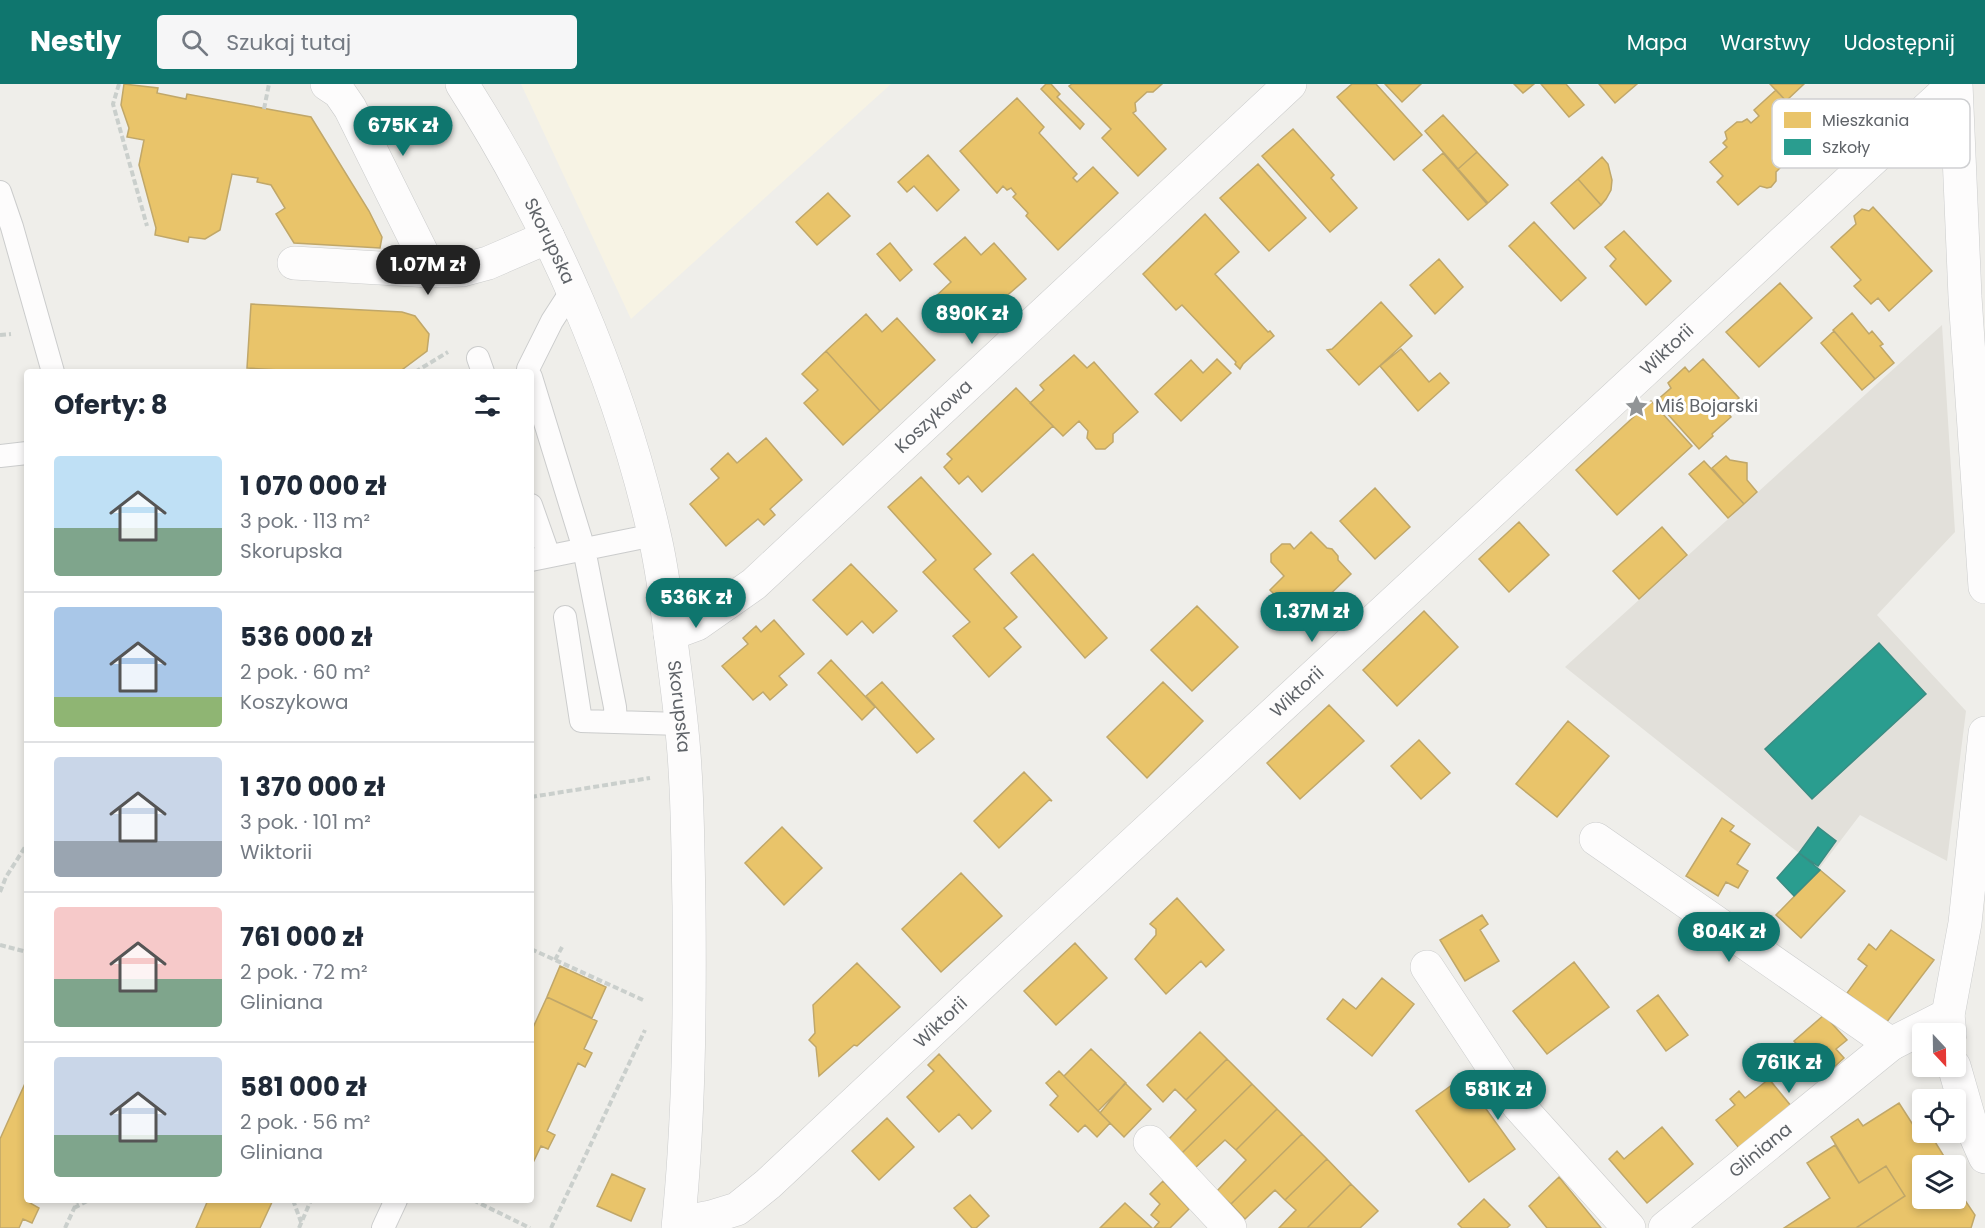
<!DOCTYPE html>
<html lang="pl">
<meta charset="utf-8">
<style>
:root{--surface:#fff;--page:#f6f6f7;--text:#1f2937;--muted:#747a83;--line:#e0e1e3;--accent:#0f766e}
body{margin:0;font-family:Poppins,sans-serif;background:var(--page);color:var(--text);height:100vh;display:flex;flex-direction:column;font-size:22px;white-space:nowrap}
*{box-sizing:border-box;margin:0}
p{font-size:20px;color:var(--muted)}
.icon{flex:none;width:33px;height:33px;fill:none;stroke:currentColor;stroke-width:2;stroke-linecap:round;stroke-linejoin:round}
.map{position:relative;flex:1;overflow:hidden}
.details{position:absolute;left:24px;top:285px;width:510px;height:834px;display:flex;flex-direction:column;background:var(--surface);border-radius:6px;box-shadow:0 3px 9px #0003}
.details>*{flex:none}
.needle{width:39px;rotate:158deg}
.fabs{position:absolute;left:1912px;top:939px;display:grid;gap:12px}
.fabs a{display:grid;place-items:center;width:54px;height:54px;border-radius:6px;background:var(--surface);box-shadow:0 3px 9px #0003;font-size:30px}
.price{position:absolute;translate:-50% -51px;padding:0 14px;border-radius:21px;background:var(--accent);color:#fff;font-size:20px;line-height:39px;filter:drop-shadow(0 2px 3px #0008)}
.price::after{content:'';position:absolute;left:50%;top:36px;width:18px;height:14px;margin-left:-9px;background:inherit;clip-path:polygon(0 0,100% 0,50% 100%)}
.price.selected{background:#222;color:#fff}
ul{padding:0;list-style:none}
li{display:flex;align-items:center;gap:18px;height:150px;padding:0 30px}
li+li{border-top:2px solid var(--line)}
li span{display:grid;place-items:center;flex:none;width:168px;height:120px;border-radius:6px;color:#555}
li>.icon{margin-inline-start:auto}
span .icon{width:72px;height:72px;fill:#fffc;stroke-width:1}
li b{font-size:26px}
h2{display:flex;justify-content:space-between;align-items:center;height:72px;padding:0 30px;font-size:26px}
header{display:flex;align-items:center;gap:36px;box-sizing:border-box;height:84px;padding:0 30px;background:var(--accent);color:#fff}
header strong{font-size:28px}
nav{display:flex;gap:33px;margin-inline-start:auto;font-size:21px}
.search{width:420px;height:54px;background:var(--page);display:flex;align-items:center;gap:15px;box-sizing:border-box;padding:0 21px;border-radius:6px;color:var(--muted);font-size:22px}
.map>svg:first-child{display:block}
.commercial{fill:#f7f3e4}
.education{fill:#e2e0da}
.homes{fill:#e9c46a;stroke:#c0a769;stroke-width:1.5}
.schools{fill:#2a9d8f;stroke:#3a8c83;stroke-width:1.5}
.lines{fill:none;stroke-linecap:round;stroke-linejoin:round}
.service-casing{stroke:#cbcccc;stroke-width:24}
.minor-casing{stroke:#cbcccc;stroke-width:34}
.path{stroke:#cacfcc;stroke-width:4;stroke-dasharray:6 3;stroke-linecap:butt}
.service{stroke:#fdfcfc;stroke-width:22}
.minor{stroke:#fdfcfc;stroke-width:33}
.labels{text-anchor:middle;stroke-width:6;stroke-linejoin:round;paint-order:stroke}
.street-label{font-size:18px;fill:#5f6368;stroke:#fff}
.poi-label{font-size:18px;fill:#5f6368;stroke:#fff;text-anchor:start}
.key{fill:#fff;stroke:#cfd0d2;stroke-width:1.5}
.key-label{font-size:16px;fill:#5f6368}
</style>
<header>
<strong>Nestly</strong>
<div class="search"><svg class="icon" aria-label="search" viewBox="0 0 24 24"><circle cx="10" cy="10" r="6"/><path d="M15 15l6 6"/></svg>Szukaj tutaj</div>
<nav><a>Mapa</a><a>Warstwy</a><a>Udostępnij</a></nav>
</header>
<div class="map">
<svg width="1985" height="1144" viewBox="0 0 1985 1144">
<rect width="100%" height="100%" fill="#efeeea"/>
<!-- commercial -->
<path class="commercial" d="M 521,0 L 891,0 L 631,235 Z"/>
<!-- education -->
<path class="education" d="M 1942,241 L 1955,448 L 1877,531 L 1966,627 L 1947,777 L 1860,731 L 1819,785 L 1565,583 Z"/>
<!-- homes -->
<path class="homes" d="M 124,0 L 158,4 L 157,9 L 186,15 L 187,10 L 311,33 L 369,127 L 382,153 L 380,164 L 294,159 L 276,130 L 285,124 L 271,101 L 257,98 L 258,94 L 232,90 L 220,146 L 205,155 L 189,153 L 188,158 L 155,151 L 156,144 L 139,81 L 144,56 L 127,53 L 129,44 L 121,21 Z
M 1046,0 L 1051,0 L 1060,10 L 1057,13 L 1084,40 L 1080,45 L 1041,5 Z
M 1072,0 L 1162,0 L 1153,8 L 1147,8 L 1135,19 L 1136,27 L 1133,29 L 1166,65 L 1138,92 L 1102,54 L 1111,45 L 1069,2 Z
M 1352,0 L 1376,0 L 1422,51 L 1394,76 L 1337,13 Z
M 1385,0 L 1421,0 L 1402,18 Z
M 1514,0 L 1534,0 L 1523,9 Z
M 1541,0 L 1566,0 L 1584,21 L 1569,33 Z
M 1599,0 L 1637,0 L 1615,19 Z
M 1770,0 L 1804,0 L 1786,17 Z
M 1776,6 L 1828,63 L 1807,81 L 1800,79 L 1793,71 L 1776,88 L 1776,97 L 1771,103 L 1767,104 L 1760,102 L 1738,121 L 1717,98 L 1723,92 L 1710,78 L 1727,63 L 1723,59 L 1727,55 L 1725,48 L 1737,38 L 1742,38 L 1747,35 L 1751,39 L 1759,32 L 1754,26 Z
M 1017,14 L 1044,43 L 1039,49 L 1077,90 L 1073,94 L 1077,98 L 1093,83 L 1118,109 L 1058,166 L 1026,132 L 1028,129 L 1013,113 L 1016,110 L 1011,104 L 1007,106 L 1003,102 L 997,109 L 960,67 Z
M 1443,31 L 1477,68 L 1458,85 L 1425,47 Z
M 1293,45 L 1334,91 L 1331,94 L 1357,124 L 1330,148 L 1262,72 Z
M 1477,68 L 1508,101 L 1488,119 L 1458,85 Z
M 1443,69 L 1487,120 L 1468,136 L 1423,86 Z
M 928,71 L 959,106 L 937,127 L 914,102 L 907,108 L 898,98 Z
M 1602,73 L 1608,80 L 1612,96 L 1611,106 L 1606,115 L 1601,121 L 1578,95 Z
M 1258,80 L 1306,134 L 1269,167 L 1220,114 Z
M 1578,95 L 1601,121 L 1574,145 L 1551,119 Z
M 828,109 L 850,132 L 817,161 L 796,138 Z
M 1873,123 L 1932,187 L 1889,227 L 1878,214 L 1871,220 L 1854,202 L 1861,196 L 1831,163 L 1856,140 L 1854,132 L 1862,125 L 1869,127 Z
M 1205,130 L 1239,168 L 1215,190 L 1268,248 L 1270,247 L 1274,252 L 1243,280 L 1240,285 L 1235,280 L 1236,278 L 1182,221 L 1176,226 L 1143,190 Z
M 1534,138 L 1586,194 L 1561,217 L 1509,162 Z
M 1624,147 L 1671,197 L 1646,221 L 1610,182 L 1616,175 L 1605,163 Z
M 965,153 L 981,171 L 994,159 L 1026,195 L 1003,215 L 1009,222 L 998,233 L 991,226 L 966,249 L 934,214 L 951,198 L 934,180 Z
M 890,159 L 912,186 L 900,197 L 877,170 Z
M 1439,175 L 1463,203 L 1435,230 L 1410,201 Z
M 1780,199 L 1812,234 L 1759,283 L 1726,248 Z
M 1381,218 L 1412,252 L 1359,301 L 1327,266 L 1332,265 Z
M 251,220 L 402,228 L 415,232 L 429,250 L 427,267 L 399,288 L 313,288 L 247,284 Z
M 1852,229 L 1869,250 L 1872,247 L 1883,260 L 1880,262 L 1894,279 L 1875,295 L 1833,246 Z
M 866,230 L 882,248 L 897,234 L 935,276 L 880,327 L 826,267 Z
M 1834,247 L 1875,295 L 1862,306 L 1821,259 Z
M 1401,265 L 1429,298 L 1440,289 L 1449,299 L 1418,327 L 1380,282 Z
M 826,267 L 880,327 L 843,361 L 804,319 L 818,306 L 802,290 Z
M 1074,271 L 1087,284 L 1094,278 L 1138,328 L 1113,350 L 1113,358 L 1105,365 L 1096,365 L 1087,354 L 1088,347 L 1079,337 L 1063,352 L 1030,319 L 1044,306 L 1040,301 Z
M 1217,275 L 1231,289 L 1181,337 L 1155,310 L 1191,276 L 1203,289 Z
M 1703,275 L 1739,314 L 1726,327 L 1731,333 L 1712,350 L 1713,352 L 1699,365 L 1656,317 L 1671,304 L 1668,299 L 1685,283 L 1689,288 Z
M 1016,304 L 1053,342 L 982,408 L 968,392 L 959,400 L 944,383 L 952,375 L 947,370 Z
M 1651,317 L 1692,362 L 1617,431 L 1576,386 Z
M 766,354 L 802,396 L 770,425 L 775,431 L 764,441 L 758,435 L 726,462 L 690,420 L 719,394 L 711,385 L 728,369 L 737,379 Z
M 1726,372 L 1730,376 L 1747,379 L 1747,396 L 1757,408 L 1744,420 L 1712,384 Z
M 1704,377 L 1744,420 L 1728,434 L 1689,390 Z
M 921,393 L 991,470 L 974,485 L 1017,533 L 1004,544 L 1021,563 L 989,593 L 953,552 L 970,538 L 923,488 L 936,476 L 888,423 Z
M 1375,404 L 1410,443 L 1375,475 L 1340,437 Z
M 1519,438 L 1549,471 L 1509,508 L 1479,475 Z
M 1662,443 L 1687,471 L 1639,515 L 1613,487 Z
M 1311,448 L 1327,464 L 1332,465 L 1338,472 L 1338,476 L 1351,490 L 1317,523 L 1321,528 L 1305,542 L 1270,506 L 1284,492 L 1271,478 L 1271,470 L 1282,460 L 1290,460 L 1294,465 Z
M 1033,470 L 1107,554 L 1085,574 L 1011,489 Z
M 851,480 L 897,527 L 873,549 L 862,537 L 847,551 L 813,516 Z
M 1197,522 L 1238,563 L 1192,607 L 1151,566 Z
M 1424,527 L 1458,563 L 1397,622 L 1363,586 Z
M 774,536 L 804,570 L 779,592 L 787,601 L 770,616 L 763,608 L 753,616 L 722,582 L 748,560 L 743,554 L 756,542 L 761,548 Z
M 831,576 L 875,623 L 862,636 L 818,589 Z
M 882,598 L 934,655 L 917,669 L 866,612 Z
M 1163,598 L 1203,637 L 1147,694 L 1107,653 Z
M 1329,621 L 1364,657 L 1300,715 L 1267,679 Z
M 1568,637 L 1609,672 L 1557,733 L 1516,700 Z
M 1419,656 L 1450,689 L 1421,715 L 1391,682 Z
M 1024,688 L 1052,717 L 1049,716 L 999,764 L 974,737 Z
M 1722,734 L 1734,742 L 1730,747 L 1750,760 L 1737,780 L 1748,787 L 1738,804 L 1726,798 L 1718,812 L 1686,792 Z
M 782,743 L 822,784 L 784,821 L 745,779 Z
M 1820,786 L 1845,807 L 1801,854 L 1776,831 Z
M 961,789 L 1002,832 L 941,888 L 902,845 Z
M 1177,814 L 1224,866 L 1206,883 L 1201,877 L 1166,910 L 1135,875 L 1156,851 L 1156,845 L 1150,840 Z
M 1482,831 L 1488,840 L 1480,846 L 1499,877 L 1465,897 L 1440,856 Z
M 1891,846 L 1934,876 L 1886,939 L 1847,909 L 1867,882 L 1858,875 L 1869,860 L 1876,866 Z
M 1075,859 L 1107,894 L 1056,941 L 1024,907 Z
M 1574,878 L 1609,923 L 1547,970 L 1513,927 Z
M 857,879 L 900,923 L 857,962 L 854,961 L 819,992 L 816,963 L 809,956 L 815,949 L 813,921 Z
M 560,882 L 606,903 L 592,934 L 547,913 Z
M 1382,894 L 1414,920 L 1372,972 L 1327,935 L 1343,915 L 1356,925 Z
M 1658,911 L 1688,951 L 1666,967 L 1637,927 Z
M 547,913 L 597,937 L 584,965 L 592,969 L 585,983 L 578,979 L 547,1047 L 555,1051 L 548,1065 L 541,1062 L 531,1083 L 531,948 Z
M 1824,931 L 1847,956 L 1836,965 L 1844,974 L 1833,984 L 1825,975 L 1816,983 L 1794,957 Z
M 1200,948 L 1227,975 L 1186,1016 L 1175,1005 L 1163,1018 L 1147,1001 Z
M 1091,965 L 1126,999 L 1098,1027 L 1064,992 Z
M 939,970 L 991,1027 L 972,1045 L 959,1030 L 939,1048 L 907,1013 L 934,987 L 928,981 Z
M 1227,975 L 1252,1000 L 1181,1070 L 1167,1057 L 1196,1026 L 1186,1016 Z
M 1059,987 L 1110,1039 L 1097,1053 L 1085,1041 L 1078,1048 L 1050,1021 L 1058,1012 L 1046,999 Z
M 1463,993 L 1515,1065 L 1469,1098 L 1416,1027 Z
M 27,995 L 27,1116 L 31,1116 L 30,1119 L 39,1124 L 32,1139 L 23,1135 L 19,1144 L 0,1144 L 0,1055 Z
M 1769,995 L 1791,1022 L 1739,1064 L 1716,1036 L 1735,1021 L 1730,1015 L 1739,1007 L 1745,1014 Z
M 1125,999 L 1151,1025 L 1124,1053 L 1100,1029 Z
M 1252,1000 L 1277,1025 L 1236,1066 L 1225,1056 L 1195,1084 L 1181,1070 Z
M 1899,1019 L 1915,1044 L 1923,1040 L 1923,1048 L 1929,1048 L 1950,1082 L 1923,1082 L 1923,1114 L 1956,1114 L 1956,1103 L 1975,1131 L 1971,1144 L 1856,1144 L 1905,1112 L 1886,1082 L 1859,1099 L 1831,1053 L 1858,1035 L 1863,1042 Z
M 1277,1025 L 1302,1050 L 1231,1120 L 1217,1107 L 1246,1076 L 1236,1066 Z
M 887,1034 L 914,1063 L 879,1096 L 852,1067 Z
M 1662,1043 L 1693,1080 L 1647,1119 L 1609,1075 L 1617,1067 L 1624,1075 Z
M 1302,1050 L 1327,1075 L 1285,1116 L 1275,1106 L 1245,1135 L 1231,1120 Z
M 1835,1061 L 1859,1099 L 1886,1082 L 1905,1112 L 1856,1144 L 1784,1144 L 1830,1114 L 1807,1079 Z
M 1327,1075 L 1351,1100 L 1307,1144 L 1279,1144 L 1296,1126 L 1285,1116 Z
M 612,1090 L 645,1105 L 631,1137 L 597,1122 Z
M 1559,1093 L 1601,1144 L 1547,1144 L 1529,1122 Z
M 1163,1097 L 1189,1125 L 1170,1144 L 1154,1144 L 1159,1138 L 1151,1131 L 1160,1120 L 1150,1110 Z
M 1351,1100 L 1378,1127 L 1360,1144 L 1307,1144 Z
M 970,1111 L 989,1132 L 976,1144 L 972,1144 L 954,1124 Z
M 1484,1115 L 1510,1141 L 1507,1144 L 1462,1144 L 1458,1140 Z
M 208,1116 L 273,1116 L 260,1144 L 196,1144 Z
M 1125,1119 L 1152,1144 L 1100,1144 Z"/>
<!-- schools -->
<path class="schools" d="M 1879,559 L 1926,610 L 1812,715 L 1765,665 Z
M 1818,743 L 1836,757 L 1818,782 L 1799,769 Z
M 1799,769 L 1820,786 L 1794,812 L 1777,794 Z"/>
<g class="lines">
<defs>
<path id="service" d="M 0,108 L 12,143 L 53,288
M 478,274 L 483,288
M 529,288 L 528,285 L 552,237 L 572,206
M 531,293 L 584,465 L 615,623 L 616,638
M 0,372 L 27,369
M 531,421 L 549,472
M 531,476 L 654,451
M 565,533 L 581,637 L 681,640
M 383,1144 L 396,1116"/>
<g id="minor">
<path d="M 327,0 L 339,8 L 350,24 L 431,187"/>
<path id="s1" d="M 462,0 C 550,138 619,293 655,454 C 664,493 668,532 673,572 C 678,609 683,647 685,685 C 688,730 688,776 689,822 C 690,929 689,1037 678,1144"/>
<path d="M 1956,0 L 1965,213 L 1985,503"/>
<path d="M 294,179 L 431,187 L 462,186 L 488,179 L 548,153"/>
<path id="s2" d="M 670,550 L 697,540 L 754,500 L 1290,0"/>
<path d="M 1596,755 L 1891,960"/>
<path d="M 1427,883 L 1518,1021 L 1629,1144"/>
<path d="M 1950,950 L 1948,931 L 1965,839 L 1985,649"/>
<path d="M 1954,982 L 1971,1041 L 1985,1073"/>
<path d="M 1150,1058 L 1230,1144"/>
<path id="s3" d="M 679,1139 L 711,1133 L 737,1125 L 768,1100 L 988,894 L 1954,0"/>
<path id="s4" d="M 1665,1144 L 1891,960 L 1948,931"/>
</g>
</defs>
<!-- service casing -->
<use href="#service" class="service-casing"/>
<!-- minor casing -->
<use href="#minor" class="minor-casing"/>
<!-- path -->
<path class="path" d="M 119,0 L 113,20 L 147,142
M 264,25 L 269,0
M 0,251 L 11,250
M 415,288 L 448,268
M 531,713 L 650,694
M 0,808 L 6,793 L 27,760
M 0,861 L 27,868
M 531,865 L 643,916
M 555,876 L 562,863
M 293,1116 L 301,1138
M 473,1116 L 530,1144
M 74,1124 L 89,1116
M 65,1144 L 78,1116
M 299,1144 L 311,1116
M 551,1144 L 645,946"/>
<!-- service -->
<use href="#service" class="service"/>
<!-- minor -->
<use href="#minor" class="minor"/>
</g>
<!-- icons -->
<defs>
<symbol id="sight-bare" viewBox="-9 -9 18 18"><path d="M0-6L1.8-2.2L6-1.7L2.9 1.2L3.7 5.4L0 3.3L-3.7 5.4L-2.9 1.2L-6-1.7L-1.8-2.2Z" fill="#919496" stroke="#fff" stroke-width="2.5" paint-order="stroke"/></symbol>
</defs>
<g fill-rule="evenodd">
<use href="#sight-bare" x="1620" y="306" width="33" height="33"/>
</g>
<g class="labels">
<!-- street labels -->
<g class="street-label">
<text dy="6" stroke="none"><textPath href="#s1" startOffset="180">Skorupska</textPath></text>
<text dy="6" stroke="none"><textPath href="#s3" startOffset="1326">Wiktorii</textPath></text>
<text dy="6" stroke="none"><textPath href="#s2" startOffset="344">Koszykowa</textPath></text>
<text dy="6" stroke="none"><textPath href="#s3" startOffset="822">Wiktorii</textPath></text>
<text dy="6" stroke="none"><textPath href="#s1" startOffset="666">Skorupska</textPath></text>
<text dy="6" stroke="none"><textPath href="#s3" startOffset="336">Wiktorii</textPath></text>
<text dy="6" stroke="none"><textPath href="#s4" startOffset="123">Gliniana</textPath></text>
</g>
<!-- poi labels -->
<g class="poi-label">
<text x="1655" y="328">Miś Bojarski</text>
</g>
</g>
<!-- legend -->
<rect x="1772" y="15" width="198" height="69" rx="9" class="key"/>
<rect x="1784" y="28" width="27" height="16" fill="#e9c46a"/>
<rect x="1784" y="55" width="27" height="16" fill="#2a9d8f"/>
<g class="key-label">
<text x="1822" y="42">Mieszkania</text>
<text x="1822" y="69">Szkoły</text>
</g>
</svg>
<div class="fabs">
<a><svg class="needle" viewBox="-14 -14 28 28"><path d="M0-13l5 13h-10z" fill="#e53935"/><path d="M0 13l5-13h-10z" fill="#747a83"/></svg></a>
<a><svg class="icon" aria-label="locate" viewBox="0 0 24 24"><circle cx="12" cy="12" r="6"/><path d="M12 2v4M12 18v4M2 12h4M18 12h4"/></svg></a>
<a><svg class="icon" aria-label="layers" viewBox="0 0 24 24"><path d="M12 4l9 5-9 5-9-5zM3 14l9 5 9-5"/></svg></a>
</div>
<b class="price" style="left:403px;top:73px">675K zł</b>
<b class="price selected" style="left:428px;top:212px">1.07M zł</b>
<b class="price" style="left:972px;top:261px">890K zł</b>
<b class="price" style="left:696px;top:545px">536K zł</b>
<b class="price" style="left:1312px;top:559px">1.37M zł</b>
<b class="price" style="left:1729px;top:879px">804K zł</b>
<b class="price" style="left:1789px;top:1010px">761K zł</b>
<b class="price" style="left:1498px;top:1037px">581K zł</b>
<section class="details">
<h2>Oferty: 8<svg class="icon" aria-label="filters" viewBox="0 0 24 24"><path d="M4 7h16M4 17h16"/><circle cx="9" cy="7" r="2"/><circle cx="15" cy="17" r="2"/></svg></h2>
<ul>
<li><span style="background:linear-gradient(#bfe0f5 60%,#7fa58c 0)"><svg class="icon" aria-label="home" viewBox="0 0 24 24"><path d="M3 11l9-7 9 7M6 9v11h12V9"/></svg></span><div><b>1 070 000 zł</b><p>3 pok. · 113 m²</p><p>Skorupska</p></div></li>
<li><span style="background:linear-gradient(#a9c7e8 75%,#8fb573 0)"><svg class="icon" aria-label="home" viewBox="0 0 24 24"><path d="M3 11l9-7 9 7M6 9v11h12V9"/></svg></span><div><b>536 000 zł</b><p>2 pok. · 60 m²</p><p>Koszykowa</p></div></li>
<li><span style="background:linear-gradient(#c9d6e8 70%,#9aa5b1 0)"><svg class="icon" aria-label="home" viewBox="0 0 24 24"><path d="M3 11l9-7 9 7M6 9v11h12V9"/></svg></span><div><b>1 370 000 zł</b><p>3 pok. · 101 m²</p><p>Wiktorii</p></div></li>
<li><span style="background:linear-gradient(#f6c9c9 60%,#7fa58c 0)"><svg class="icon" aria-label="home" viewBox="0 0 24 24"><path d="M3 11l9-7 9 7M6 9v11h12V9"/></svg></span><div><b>761 000 zł</b><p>2 pok. · 72 m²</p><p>Gliniana</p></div></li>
<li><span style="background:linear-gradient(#c9d6e8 65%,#7fa58c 0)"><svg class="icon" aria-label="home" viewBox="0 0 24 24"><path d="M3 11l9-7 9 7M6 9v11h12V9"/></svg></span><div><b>581 000 zł</b><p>2 pok. · 56 m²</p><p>Gliniana</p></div></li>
</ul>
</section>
</div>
